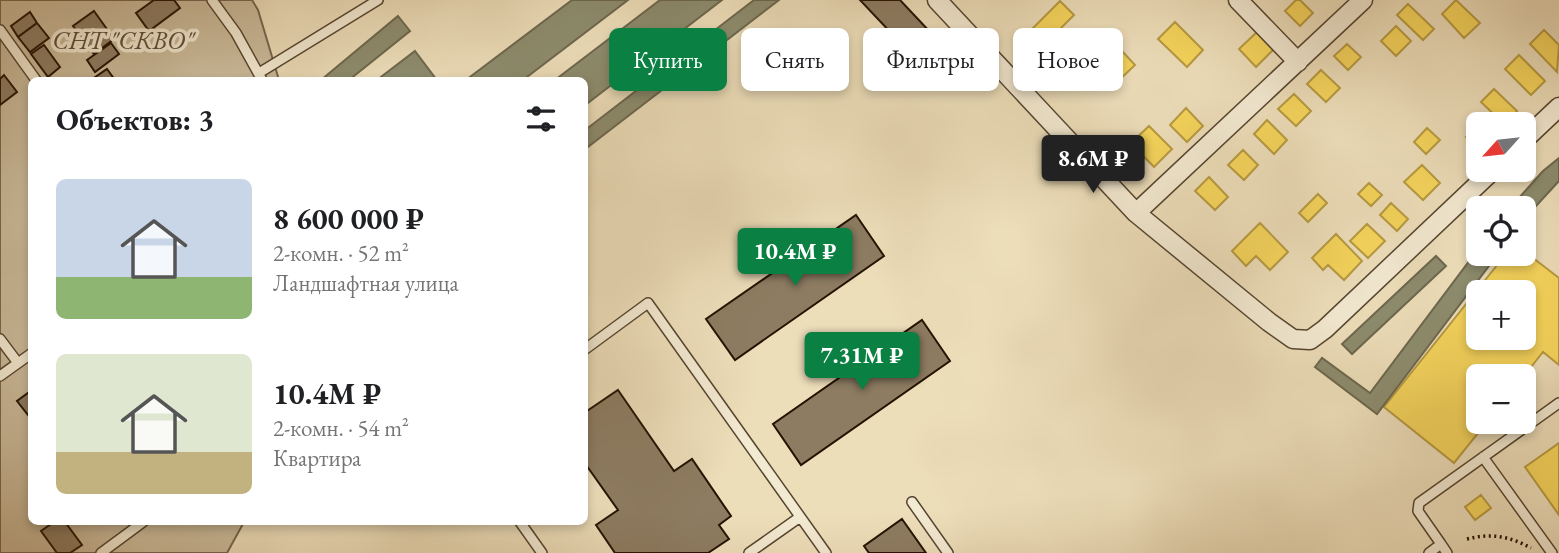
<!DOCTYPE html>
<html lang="ru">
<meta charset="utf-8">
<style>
:root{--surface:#fff;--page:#f6f6f6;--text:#202124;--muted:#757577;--accent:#0b8043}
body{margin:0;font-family:"EB Garamond",serif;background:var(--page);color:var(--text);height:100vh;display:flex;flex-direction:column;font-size:26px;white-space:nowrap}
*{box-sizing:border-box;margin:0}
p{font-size:23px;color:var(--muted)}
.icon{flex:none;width:38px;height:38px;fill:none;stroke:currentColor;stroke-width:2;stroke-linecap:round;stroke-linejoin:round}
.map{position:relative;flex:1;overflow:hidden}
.side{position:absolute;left:28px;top:77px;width:560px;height:448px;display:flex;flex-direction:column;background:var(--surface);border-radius:10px;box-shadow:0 4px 10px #0003}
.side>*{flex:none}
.guide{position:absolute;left:609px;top:28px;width:665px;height:63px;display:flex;gap:14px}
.needle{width:46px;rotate:243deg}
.fabs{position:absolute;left:1466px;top:112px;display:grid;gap:14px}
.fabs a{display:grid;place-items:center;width:70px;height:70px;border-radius:10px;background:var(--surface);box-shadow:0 4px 10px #0003;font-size:35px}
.price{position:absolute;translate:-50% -60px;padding:0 16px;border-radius:7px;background:var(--accent);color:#fff;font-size:23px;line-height:46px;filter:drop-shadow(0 2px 4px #0008)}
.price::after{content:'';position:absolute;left:50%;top:42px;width:21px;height:16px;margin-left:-10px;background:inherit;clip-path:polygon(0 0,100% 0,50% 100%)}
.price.active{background:#222;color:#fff}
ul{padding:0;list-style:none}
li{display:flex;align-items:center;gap:21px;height:175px;padding:0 28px}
li span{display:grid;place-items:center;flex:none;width:196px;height:140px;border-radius:10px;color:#555}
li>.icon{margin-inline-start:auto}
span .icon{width:84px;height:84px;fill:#fffc;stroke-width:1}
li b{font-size:30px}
h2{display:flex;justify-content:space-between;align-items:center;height:84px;padding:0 28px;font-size:30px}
.pill{padding:0 24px;border-radius:10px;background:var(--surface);box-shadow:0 4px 10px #0003;font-size:24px;line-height:63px}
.pill.active{background:var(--accent);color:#fff}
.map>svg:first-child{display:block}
.green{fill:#cbbb9b;stroke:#78664e;stroke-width:2}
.homes{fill:#f6d55c;stroke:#b79a41;stroke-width:2;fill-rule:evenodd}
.industry{fill:#8c8c6e;stroke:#6d674e;stroke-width:2}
.building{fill:#8d7c62;stroke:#241202;stroke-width:2}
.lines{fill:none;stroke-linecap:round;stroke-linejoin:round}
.lane-casing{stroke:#564530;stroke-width:12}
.street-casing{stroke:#564530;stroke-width:21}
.path{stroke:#241202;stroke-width:3.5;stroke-dasharray:2 3.5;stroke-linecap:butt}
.lane{stroke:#f3ead2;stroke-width:9}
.street{stroke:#f3ead2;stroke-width:18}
.labels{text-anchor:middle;stroke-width:7;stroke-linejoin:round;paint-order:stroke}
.park-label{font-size:26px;font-style:italic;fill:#5e4d38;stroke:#f3ead2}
</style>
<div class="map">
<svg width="1559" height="553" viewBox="0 0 1559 553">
<rect width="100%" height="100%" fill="#eddeba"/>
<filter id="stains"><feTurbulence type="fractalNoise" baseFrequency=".00286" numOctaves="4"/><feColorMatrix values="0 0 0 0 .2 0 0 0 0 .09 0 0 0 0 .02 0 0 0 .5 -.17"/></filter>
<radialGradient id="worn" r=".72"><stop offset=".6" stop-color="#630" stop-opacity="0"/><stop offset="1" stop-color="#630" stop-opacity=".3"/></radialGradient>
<!-- green -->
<path class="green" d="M 0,0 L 252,0 L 258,10 L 279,80 L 32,80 L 32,522 L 244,522 L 227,553 L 0,553 Z"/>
<!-- homes -->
<path class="homes" d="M 1296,0 L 1300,0 L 1313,13 L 1300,26 L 1285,11 Z
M 1456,0 L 1480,23 L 1464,38 L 1442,14 Z
M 1060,1 L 1074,15 L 1043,46 L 1029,32 Z
M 1408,4 L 1434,29 L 1423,40 L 1397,15 Z
M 1175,22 L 1203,50 L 1187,67 L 1158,39 Z
M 1396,26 L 1411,41 L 1396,56 L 1381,41 Z
M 1544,30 L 1559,45 L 1557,72 L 1530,44 Z
M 1257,32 L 1274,49 L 1256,67 L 1239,49 Z
M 1347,44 L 1361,57 L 1348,70 L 1334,56 Z
M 1121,50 L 1135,65 L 1115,84 L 1101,69 Z
M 1074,53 L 1083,62 L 1068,78 L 1058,68 Z
M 1519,55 L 1545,81 L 1531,95 L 1505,69 Z
M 1321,70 L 1340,88 L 1326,102 L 1307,84 Z
M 1494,89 L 1517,111 L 1504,124 L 1481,102 Z
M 1294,94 L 1311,111 L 1296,126 L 1278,109 Z
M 1186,108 L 1203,126 L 1187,142 L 1170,125 Z
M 1487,115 L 1497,124 L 1479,124 L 1479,150 L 1466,137 Z
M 1267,120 L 1287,140 L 1274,154 L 1254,134 Z
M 1149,126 L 1172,149 L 1154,167 L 1131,143 Z
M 1427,128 L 1440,140 L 1426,154 L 1414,142 Z
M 1243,150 L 1258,165 L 1244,180 L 1228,165 Z
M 1422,165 L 1440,183 L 1423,200 L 1404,182 Z
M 1209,177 L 1228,197 L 1215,210 L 1195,191 Z
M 1369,183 L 1382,195 L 1371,206 L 1358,194 Z
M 1318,194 L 1327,203 L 1308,222 L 1299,213 Z
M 1391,203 L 1408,219 L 1397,231 L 1380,215 Z
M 1260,223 L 1288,252 L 1270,270 L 1256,256 L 1246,266 L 1232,251 Z
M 1367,224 L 1385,241 L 1368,258 L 1350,241 Z
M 1336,234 L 1362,261 L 1344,280 L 1328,265 L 1323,270 L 1312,258 Z
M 1524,251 L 1559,278 L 1559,365 L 1543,352 L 1524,376 L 1479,376 L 1479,422 L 1487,422 L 1454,463 L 1384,407 L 1506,254 L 1524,254 ZM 1479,292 L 1524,292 L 1524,338 L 1479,338 Z
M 1559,443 L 1559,515 L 1525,467 Z
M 1481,495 L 1491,508 L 1475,520 L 1465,507 Z"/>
<!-- industry -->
<path class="industry" d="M 572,0 L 628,0 L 523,80 L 466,80 Z
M 660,0 L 722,0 L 584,106 L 584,80 L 555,80 Z
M 754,0 L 779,0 L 584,150 L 584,131 Z
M 398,16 L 410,31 L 349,80 L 321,80 Z
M 415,51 L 436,79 L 434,80 L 377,80 Z
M 1559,158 L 1559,181 L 1524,219 L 1524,208 L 1510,208 L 1543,171 Z
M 1479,248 L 1479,254 L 1498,254 L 1377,414 L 1315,367 L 1322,358 L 1370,393 Z
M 1436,256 L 1446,266 L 1352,354 L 1342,344 Z"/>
<!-- building -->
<path class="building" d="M 154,0 L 174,0 L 180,8 L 149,31 L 136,13 Z
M 860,0 L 900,0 L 932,34 L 911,54 Z
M 94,11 L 114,39 L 94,54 L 73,26 Z
M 30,12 L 37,23 L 18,37 L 11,26 Z
M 37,23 L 49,38 L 30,52 L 18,37 Z
M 111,43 L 119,54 L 95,72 L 87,60 Z
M 44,45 L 60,67 L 48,77 L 31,54 Z
M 107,69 L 115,80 L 91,80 Z
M 4,75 L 17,92 L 0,105 L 0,79 Z
M 856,215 L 884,256 L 735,360 L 706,319 Z
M 922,320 L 950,361 L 801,465 L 773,424 Z
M 32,390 L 32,420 L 17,401 Z
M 618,390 L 674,471 L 692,459 L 731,516 L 719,525 L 729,539 L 708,553 L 615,553 L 596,525 L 618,510 L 584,462 L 584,413 Z
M 902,519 L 926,553 L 869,553 L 864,546 Z
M 54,522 L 65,522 L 82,545 L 70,553 L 57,553 L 41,531 Z"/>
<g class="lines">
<defs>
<path id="lane" d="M 212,0 L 236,33 L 262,80
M 0,30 L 36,80
M 259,73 L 378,0
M 0,339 L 18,363
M 584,350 L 648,303 L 826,553
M 0,376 L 32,353
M 1483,457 L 1552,553
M 912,502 L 948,553
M 520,522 L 542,553
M 1441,544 L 1447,553
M 101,553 L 143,522
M 749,553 L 800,517
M 1429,553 L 1441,544 L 1418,511 L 1419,503 L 1559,403"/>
<path id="street" d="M 937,0 L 1136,213 L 1269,322 L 1293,339 L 1310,340 L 1325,329 L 1493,170
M 1238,0 L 1298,62
M 1524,140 L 1559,107
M 1136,213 L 1363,0"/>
</defs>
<!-- lane casing -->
<use href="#lane" class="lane-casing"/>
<!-- street casing -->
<use href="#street" class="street-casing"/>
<!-- path -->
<path class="path" d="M 1467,539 C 1491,533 1509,536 1531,548"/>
<!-- lane -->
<use href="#lane" class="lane"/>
<!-- street -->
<use href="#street" class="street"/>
</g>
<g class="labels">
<!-- park labels -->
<g class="park-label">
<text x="123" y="49">СНТ "СКВО"</text>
</g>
</g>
<rect width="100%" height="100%" filter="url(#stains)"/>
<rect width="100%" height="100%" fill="url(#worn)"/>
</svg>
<div class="fabs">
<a><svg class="needle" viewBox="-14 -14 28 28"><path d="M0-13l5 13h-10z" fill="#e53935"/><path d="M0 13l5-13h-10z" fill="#757577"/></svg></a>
<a><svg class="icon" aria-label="locate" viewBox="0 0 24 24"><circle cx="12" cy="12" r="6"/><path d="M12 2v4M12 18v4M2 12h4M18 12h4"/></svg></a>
<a>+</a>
<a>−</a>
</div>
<b class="price active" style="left:1093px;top:195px">8.6M ₽</b>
<b class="price" style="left:795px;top:288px">10.4M ₽</b>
<b class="price" style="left:862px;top:392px">7.31M ₽</b>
<div class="guide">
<a class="pill active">Купить</a>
<a class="pill">Снять</a>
<a class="pill">Фильтры</a>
<a class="pill">Новое</a>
</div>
<section class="side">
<h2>Объектов: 3<svg class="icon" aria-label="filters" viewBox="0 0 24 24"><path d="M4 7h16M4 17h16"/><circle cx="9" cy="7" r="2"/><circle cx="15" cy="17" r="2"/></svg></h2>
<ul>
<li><span style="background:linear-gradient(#c9d6e8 70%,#8fb573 0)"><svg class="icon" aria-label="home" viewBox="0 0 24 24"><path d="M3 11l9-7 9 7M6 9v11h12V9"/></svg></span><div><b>8 600 000 ₽</b><p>2-комн. · 52 m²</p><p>Ландшафтная улица</p></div></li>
<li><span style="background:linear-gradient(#dfe7d0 70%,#c2b280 0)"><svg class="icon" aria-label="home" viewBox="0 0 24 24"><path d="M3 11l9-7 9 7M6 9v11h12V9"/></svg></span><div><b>10.4M ₽</b><p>2-комн. · 54 m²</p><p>Квартира</p></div></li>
</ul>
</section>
</div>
